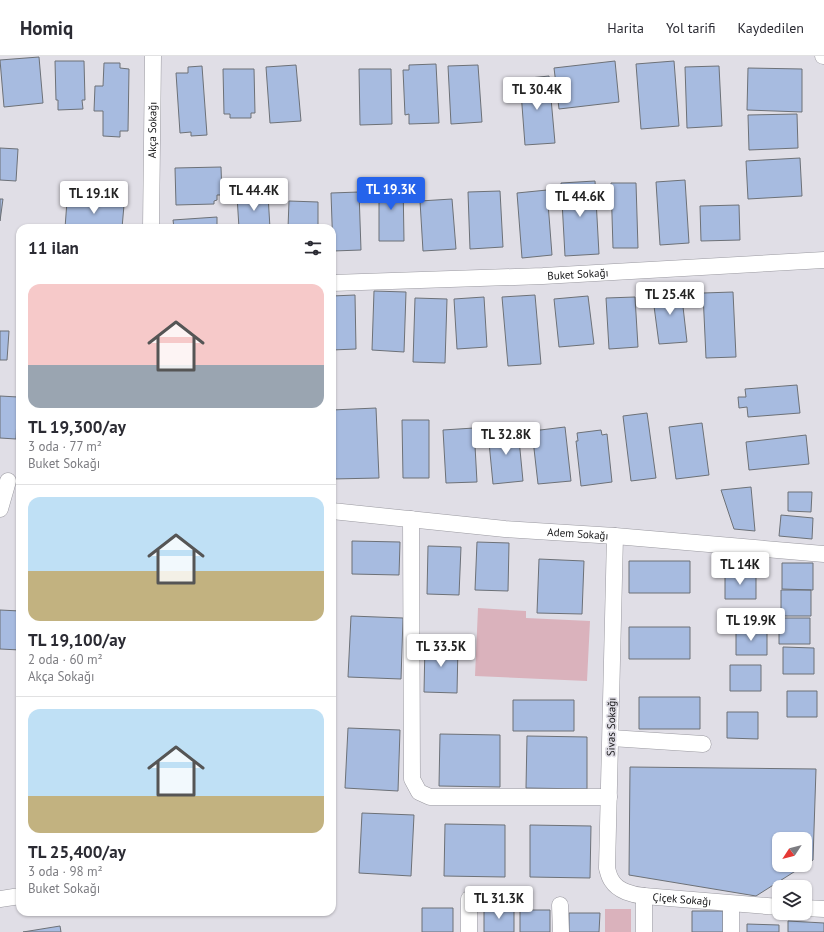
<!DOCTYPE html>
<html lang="tr">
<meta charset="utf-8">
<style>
:root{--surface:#fff;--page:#f7f7f7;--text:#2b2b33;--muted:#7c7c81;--line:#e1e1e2;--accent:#2563eb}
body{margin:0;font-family:"PT Sans",sans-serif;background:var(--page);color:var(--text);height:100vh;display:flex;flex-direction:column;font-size:15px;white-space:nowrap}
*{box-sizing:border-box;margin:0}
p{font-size:13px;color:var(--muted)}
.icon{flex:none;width:22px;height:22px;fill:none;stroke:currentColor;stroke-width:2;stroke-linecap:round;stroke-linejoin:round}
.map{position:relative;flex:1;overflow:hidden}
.panel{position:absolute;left:16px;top:168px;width:320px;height:692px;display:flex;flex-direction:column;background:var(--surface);border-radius:12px;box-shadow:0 1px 3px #0004}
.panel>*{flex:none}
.needle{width:26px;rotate:234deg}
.fabs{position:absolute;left:772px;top:776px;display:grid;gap:8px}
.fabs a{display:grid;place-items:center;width:40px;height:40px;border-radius:8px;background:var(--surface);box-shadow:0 1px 3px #0004;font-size:20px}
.price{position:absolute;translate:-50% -34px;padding:0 9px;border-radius:4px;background:#fff;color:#222;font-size:13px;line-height:26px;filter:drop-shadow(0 1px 2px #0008)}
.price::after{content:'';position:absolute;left:50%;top:24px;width:12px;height:9px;margin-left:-6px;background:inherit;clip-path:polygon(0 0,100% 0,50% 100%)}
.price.current{background:var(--accent);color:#fff}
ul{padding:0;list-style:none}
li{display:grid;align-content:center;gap:8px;height:212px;padding:0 12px}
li+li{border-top:1px solid var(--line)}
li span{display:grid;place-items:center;height:124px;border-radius:12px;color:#555}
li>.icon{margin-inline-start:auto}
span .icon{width:72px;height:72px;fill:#fffc;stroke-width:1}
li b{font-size:17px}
h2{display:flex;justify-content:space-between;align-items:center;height:48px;padding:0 12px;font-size:17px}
header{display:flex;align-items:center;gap:24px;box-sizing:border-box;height:56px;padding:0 20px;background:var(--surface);border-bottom:1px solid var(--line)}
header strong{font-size:19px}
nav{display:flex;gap:22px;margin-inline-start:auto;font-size:14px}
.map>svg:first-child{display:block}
.green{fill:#dab2bc}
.building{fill:#a7bbe0;stroke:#6d7177}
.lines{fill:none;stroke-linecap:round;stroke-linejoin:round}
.street-casing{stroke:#9a99a0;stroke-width:17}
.street{stroke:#fff;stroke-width:16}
.labels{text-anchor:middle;stroke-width:3.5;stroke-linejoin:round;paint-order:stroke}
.street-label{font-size:11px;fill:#151517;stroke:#e0dee6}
</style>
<header>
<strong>Homiq</strong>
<nav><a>Harita</a><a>Yol tarifi</a><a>Kaydedilen</a></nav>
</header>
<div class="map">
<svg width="824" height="876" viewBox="0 0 824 876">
<rect width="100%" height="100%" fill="#e0dee6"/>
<!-- green -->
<path class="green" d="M 478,552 L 526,555 L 526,562 L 590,565 L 587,625 L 475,620 Z
M 605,853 L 631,853 L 631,876 L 605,876 Z"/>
<!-- building -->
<path class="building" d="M 39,1 L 43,47 L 4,51 L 0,4 Z
M 55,5 L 84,5 L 85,44 L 82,44 L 83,53 L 58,54 L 58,44 L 56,44 Z
M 615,5 L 619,46 L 559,53 L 554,12 Z
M 674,5 L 679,70 L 641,73 L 636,8 Z
M 104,7 L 120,7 L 120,12 L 129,13 L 128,75 L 120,75 L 120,81 L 103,80 L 103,55 L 94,55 L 95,30 L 103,30 Z
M 436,8 L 439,67 L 409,68 L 409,58 L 405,59 L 403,14 L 409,14 L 409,9 Z
M 296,9 L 301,65 L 270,67 L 266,11 Z
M 478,9 L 482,66 L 451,68 L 448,10 Z
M 202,10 L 207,79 L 191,80 L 191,76 L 180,77 L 176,17 L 188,17 L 188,11 Z
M 719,10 L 722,70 L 687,72 L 685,11 Z
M 748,12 L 802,13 L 802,56 L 747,54 Z
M 223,13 L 254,13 L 255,57 L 251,57 L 251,62 L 230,62 L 230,58 L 224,58 Z
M 359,13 L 391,13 L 392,68 L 360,69 Z
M 549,20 L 555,87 L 525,89 L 520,23 Z
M 797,58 L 798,92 L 749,94 L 748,59 Z
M 0,92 L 18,93 L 16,125 L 0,124 Z
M 800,102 L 802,140 L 748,143 L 746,105 Z
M 221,111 L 222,139 L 217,139 L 217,144 L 214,145 L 214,148 L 176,149 L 175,112 Z
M 685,124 L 689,187 L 660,189 L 656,126 Z
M 379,125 L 403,125 L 404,185 L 379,185 Z
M 595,125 L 599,198 L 565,200 L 561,127 Z
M 611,127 L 636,127 L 638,192 L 613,192 Z
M 547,134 L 552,199 L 522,202 L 517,137 Z
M 500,135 L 503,191 L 470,193 L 468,136 Z
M 359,136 L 361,194 L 333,195 L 331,137 Z
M 268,139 L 270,172 L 239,172 L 237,140 Z
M 0,143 L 3,143 L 0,165 Z
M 452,143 L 456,193 L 423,195 L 420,145 Z
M 67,145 L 124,149 L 122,172 L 65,172 Z
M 289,145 L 318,146 L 318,172 L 288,172 Z
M 739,149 L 740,184 L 701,185 L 700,150 Z
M 217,161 L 217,172 L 174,172 L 173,164 Z
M 681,233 L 687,286 L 659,288 L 652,235 Z
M 374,235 L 406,236 L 404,296 L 372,294 Z
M 733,236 L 736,301 L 706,302 L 703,237 Z
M 355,239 L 356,293 L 332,294 L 332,240 Z
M 535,239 L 541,308 L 508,310 L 502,241 Z
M 588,240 L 594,288 L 559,291 L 554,243 Z
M 484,241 L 487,291 L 457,293 L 454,243 Z
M 635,241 L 638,291 L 609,293 L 606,242 Z
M 415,242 L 447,243 L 445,307 L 413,306 Z
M 0,275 L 9,275 L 7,304 L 0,304 Z
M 797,329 L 800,357 L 748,361 L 747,351 L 739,352 L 738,341 L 746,341 L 745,333 Z
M 0,340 L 18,341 L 16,383 L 0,382 Z
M 376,352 L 379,422 L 332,423 L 332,398 L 334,398 L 333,376 L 332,376 L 332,354 Z
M 647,357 L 656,422 L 631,425 L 623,360 Z
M 402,364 L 429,364 L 429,422 L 403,422 Z
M 702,367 L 709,419 L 676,423 L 669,371 Z
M 565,371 L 571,425 L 538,428 L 532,375 Z
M 474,372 L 477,426 L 446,427 L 443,374 Z
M 518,373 L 523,425 L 493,428 L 488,376 Z
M 601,374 L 602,379 L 607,378 L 612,426 L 581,430 L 576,385 L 578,385 L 577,377 Z
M 806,379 L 809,408 L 749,414 L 746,386 Z
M 751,431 L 755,475 L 734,473 L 721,434 Z
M 788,436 L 812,436 L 811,456 L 788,455 Z
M 781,459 L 813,462 L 812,483 L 779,480 Z
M 352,485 L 400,486 L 399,519 L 352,518 Z
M 477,486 L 509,487 L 508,535 L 475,534 Z
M 428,490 L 461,491 L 459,539 L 427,538 Z
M 539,503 L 584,505 L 582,558 L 537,557 Z
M 629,505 L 690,505 L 690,537 L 629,537 Z
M 782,507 L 813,507 L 813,534 L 782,533 Z
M 725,516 L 756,517 L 756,543 L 725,543 Z
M 781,534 L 811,534 L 811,560 L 781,560 Z
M 0,554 L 20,555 L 20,594 L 0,593 Z
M 351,560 L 403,562 L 401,623 L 348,621 Z
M 779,562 L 810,562 L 810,588 L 779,588 Z
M 629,571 L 690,571 L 690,603 L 629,603 Z
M 736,572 L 767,573 L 767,599 L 736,599 Z
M 425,588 L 458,589 L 457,637 L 424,636 Z
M 783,591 L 814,592 L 814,618 L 783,618 Z
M 730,609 L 761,609 L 761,635 L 730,635 Z
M 787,635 L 817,635 L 817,661 L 787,661 Z
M 639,641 L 700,641 L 700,673 L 639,673 Z
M 513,644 L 574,644 L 574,675 L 513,675 Z
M 727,656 L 758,656 L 758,683 L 727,682 Z
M 348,672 L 400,674 L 398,735 L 345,732 Z
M 440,678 L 500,679 L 500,731 L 439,730 Z
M 527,680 L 587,681 L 587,733 L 526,732 Z
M 630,711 L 816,713 L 813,804 L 805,809 L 805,783 L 779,783 L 779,809 L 805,809 L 756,840 L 629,819 Z
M 362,757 L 414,759 L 411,820 L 359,817 Z
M 445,768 L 505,769 L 505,821 L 444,820 Z
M 530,769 L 591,770 L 590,822 L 530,821 Z
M 422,852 L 453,852 L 453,876 L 422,876 Z
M 484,852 L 514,852 L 514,876 L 484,876 Z
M 520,854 L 550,854 L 550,876 L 520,876 Z
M 692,855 L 723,855 L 723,876 L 692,876 Z
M 569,857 L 600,857 L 599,876 L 569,876 Z
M 788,865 L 824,867 L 824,876 L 788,876 Z
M 747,868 L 779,869 L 779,876 L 747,876 Z
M 60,870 L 61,876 L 23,876 Z"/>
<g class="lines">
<defs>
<g id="street">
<path d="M 823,0 L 824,0"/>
<path id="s1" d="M 151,172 L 153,0"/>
<path id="s2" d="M 332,227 L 543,220 L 824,204"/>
<path d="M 0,453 L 8,425"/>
<path id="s3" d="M 332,455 L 505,473 L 615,480 L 824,498"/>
<path d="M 411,463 L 412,723 L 419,736 L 430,741 L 609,741"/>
<path d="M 615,480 L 607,812 C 608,816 609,821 612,825 C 618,835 633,839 644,840"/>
<path d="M 611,682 L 703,688"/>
<path d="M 0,843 L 20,840"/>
<path d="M 469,843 L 469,876"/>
<path d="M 560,849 L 561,876"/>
<path d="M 805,852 L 824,853"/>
<path id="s4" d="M 644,876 L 644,840 L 779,851"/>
<path d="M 731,876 L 731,848"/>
</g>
</defs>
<!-- street casing -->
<use href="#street" class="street-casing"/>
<!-- street -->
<use href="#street" class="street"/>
</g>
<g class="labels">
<!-- street labels -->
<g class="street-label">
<text dy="4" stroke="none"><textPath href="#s1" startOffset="98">Akça Sokağı</textPath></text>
<text dy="4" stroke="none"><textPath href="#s2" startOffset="246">Buket Sokağı</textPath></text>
<text dy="4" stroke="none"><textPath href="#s3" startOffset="247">Adem Sokağı</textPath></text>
<text transform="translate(611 671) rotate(-89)" y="4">Sivas Sokağı</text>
<text dy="4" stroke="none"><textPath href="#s4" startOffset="74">Çiçek Sokağı</textPath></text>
</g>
</g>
</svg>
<div class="fabs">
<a><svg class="needle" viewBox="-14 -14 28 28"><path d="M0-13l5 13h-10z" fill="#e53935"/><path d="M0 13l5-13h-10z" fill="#7c7c81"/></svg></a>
<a><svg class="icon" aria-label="layers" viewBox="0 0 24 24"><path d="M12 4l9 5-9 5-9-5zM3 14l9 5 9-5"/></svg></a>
</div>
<b class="price" style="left:537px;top:55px">TL 30.4K</b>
<b class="price current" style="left:391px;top:155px">TL 19.3K</b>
<b class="price" style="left:254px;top:156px">TL 44.4K</b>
<b class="price" style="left:94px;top:159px">TL 19.1K</b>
<b class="price" style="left:580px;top:162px">TL 44.6K</b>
<b class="price" style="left:670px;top:260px">TL 25.4K</b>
<b class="price" style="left:506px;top:400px">TL 32.8K</b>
<b class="price" style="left:740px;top:530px">TL 14K</b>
<b class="price" style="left:751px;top:586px">TL 19.9K</b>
<b class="price" style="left:441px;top:612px">TL 33.5K</b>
<b class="price" style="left:499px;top:864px">TL 31.3K</b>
<section class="panel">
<h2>11 ilan<svg class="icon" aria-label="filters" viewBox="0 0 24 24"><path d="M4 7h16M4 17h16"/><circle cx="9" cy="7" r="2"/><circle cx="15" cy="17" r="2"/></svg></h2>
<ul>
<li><span style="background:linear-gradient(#f6c9c9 65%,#9aa5b1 0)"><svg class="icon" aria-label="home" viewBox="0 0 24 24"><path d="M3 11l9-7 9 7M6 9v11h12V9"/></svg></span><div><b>TL 19,300/ay</b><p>3 oda · 77 m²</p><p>Buket Sokağı</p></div></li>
<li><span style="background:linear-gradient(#bfe0f5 60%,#c2b280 0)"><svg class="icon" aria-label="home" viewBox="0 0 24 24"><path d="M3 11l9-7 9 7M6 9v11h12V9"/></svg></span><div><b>TL 19,100/ay</b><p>2 oda · 60 m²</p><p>Akça Sokağı</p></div></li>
<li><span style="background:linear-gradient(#bfe0f5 70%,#c2b280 0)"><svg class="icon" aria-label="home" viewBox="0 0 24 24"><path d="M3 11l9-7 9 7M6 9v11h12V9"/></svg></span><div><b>TL 25,400/ay</b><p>3 oda · 98 m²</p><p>Buket Sokağı</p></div></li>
</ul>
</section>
</div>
